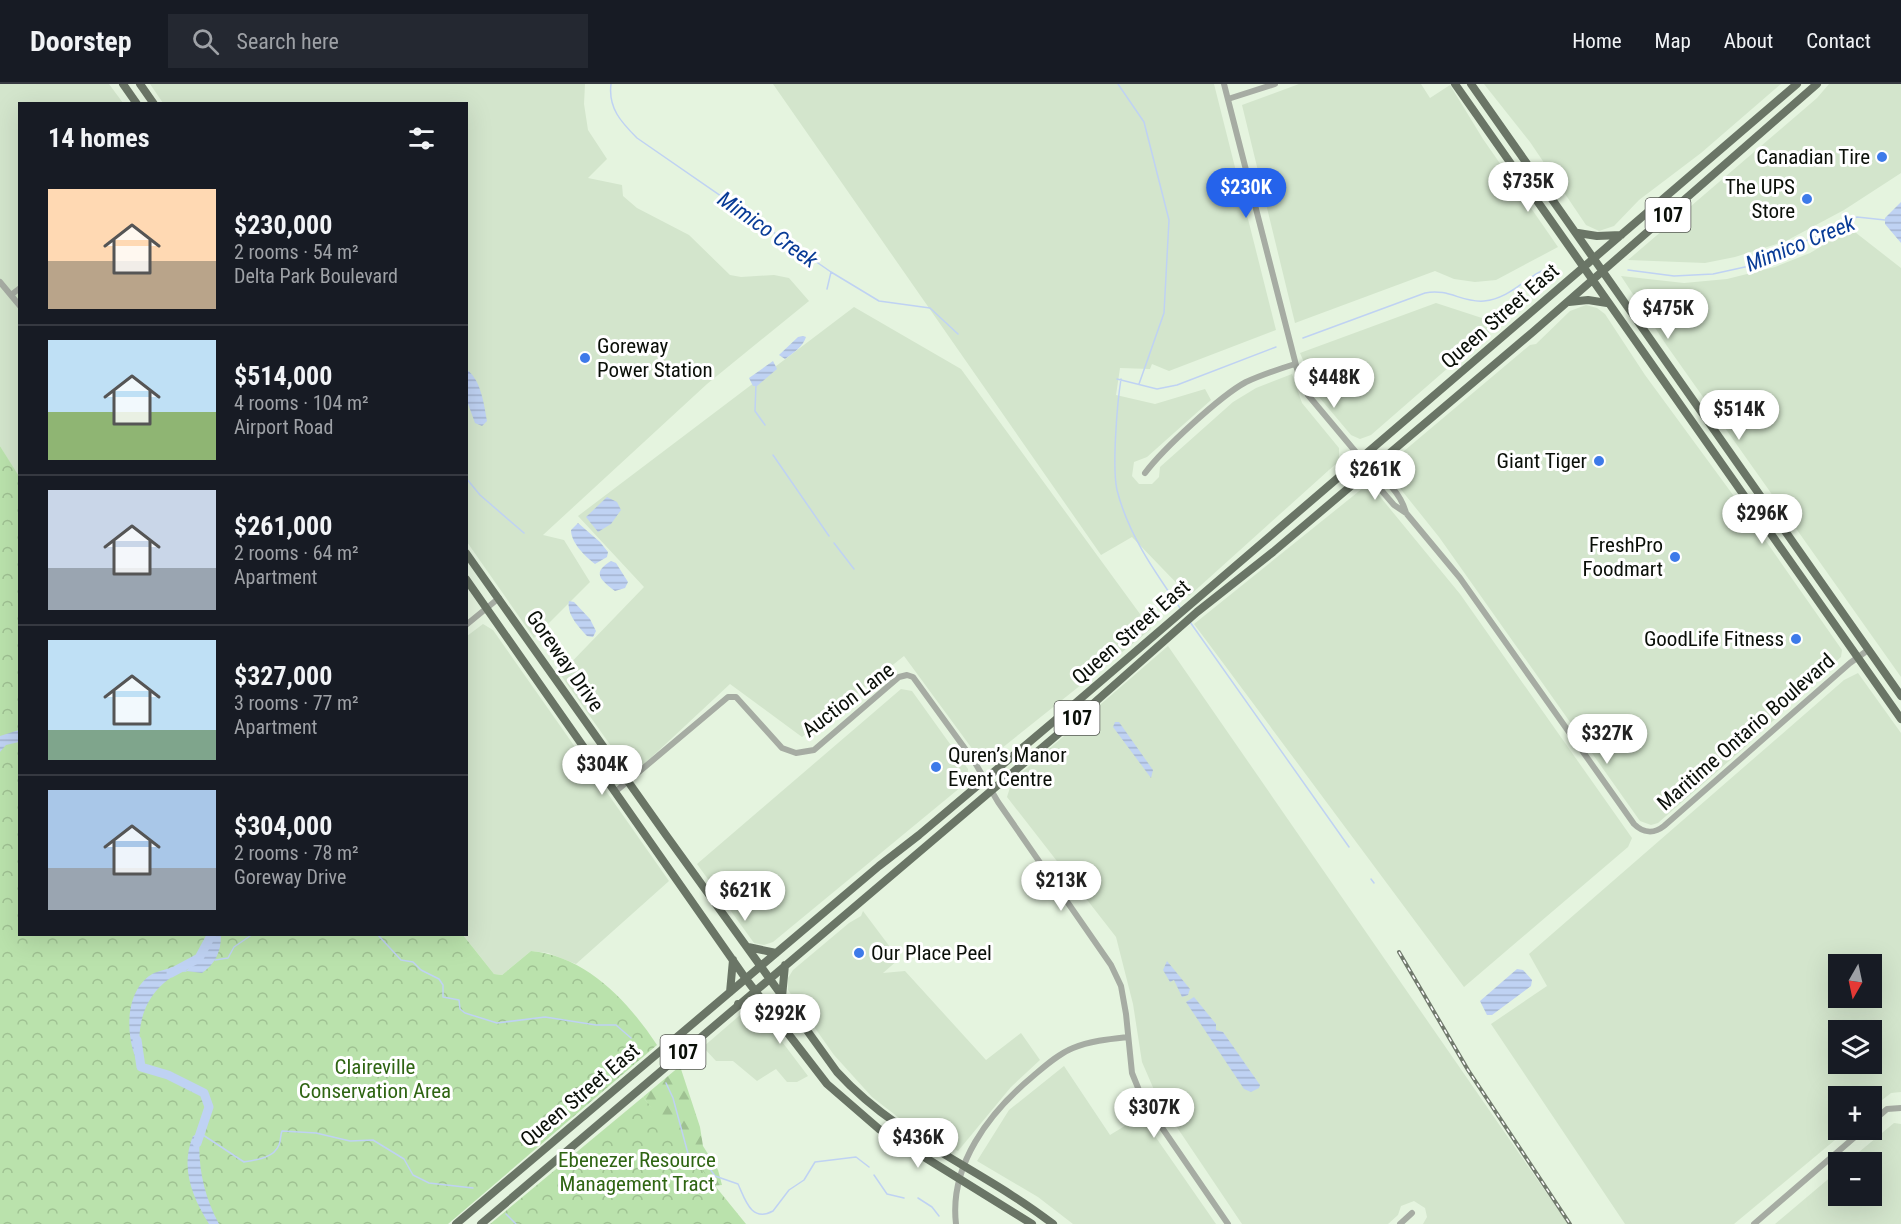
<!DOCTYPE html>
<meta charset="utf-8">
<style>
:root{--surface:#171b24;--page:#242831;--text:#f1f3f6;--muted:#9ea1a6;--line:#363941;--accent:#2563eb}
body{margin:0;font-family:"Roboto Condensed",sans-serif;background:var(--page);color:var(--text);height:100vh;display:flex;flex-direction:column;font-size:22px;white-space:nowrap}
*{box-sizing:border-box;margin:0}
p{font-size:20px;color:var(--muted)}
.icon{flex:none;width:33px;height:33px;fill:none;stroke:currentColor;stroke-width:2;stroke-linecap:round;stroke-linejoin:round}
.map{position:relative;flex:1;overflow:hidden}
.drawer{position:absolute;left:18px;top:18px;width:450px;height:834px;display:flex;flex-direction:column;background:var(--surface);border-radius:0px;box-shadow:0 6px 24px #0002}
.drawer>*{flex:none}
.needle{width:39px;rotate:189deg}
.fabs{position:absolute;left:1828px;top:870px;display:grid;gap:12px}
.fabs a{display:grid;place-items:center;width:54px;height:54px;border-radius:0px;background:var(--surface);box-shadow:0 6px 24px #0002;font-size:30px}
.price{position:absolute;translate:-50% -51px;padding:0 14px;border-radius:21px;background:#fff;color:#222;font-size:20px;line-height:39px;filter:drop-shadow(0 2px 3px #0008)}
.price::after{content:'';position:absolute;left:50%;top:36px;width:18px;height:14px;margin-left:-9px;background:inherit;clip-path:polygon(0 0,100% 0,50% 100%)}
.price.current{background:var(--accent);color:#fff}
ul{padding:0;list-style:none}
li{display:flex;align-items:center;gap:18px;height:150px;padding:0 30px}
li+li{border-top:2px solid var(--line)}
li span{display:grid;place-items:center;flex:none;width:168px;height:120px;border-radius:0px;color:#555}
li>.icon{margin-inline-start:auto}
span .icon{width:72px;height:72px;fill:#fffc;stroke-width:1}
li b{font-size:26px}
h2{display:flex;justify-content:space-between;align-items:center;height:72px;padding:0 30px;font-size:26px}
header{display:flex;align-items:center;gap:36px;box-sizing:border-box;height:84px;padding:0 30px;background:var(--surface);border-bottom:2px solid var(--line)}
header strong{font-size:28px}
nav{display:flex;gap:33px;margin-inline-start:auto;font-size:21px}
.search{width:420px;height:54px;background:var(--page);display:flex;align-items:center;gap:15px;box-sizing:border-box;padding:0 21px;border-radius:0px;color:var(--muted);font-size:22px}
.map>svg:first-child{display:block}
.built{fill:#d3e5cc;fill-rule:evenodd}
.forest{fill:url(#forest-firs)}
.park{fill:url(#park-crowns)}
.water{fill:url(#water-rules)}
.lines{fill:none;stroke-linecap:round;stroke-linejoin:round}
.stream{stroke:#bfd2f3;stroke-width:1.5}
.river{stroke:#bfd2f3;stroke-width:9}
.minor{stroke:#a6aca3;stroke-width:6}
.major{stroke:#6a7566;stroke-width:8}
.rail-casing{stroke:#717a6d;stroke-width:4}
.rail{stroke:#fff;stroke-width:1.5;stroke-dasharray:4.5;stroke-linecap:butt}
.poi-dot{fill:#3d7ae9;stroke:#fff;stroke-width:2}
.labels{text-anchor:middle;stroke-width:6;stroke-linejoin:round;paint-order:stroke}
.shield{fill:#fff;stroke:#545752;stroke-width:1.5}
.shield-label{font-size:20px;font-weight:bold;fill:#0a0f08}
.poi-label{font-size:21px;fill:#0a0f08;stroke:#fff;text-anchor:end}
.street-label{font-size:21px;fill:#0a0f08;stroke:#fff}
.park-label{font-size:21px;fill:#2f6513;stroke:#fff}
.water-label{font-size:22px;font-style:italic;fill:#083b96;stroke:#fff}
</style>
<header>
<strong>Doorstep</strong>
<div class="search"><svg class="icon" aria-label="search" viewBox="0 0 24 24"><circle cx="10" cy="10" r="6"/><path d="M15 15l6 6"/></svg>Search here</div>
<nav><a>Home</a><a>Map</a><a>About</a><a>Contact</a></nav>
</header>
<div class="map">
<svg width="1901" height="1140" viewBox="0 0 1901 1140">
<defs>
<pattern id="forest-firs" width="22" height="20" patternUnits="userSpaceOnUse" patternTransform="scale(1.5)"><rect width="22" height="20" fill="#bae2ac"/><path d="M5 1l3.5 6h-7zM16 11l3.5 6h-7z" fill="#9fc192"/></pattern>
<pattern id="park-crowns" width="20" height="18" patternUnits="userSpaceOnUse" patternTransform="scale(1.5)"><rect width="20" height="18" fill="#bae2ac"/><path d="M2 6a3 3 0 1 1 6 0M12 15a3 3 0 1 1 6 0" fill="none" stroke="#9fc192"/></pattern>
<pattern id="water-rules" width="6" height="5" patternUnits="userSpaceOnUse" patternTransform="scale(1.5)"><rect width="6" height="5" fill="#bfd2f3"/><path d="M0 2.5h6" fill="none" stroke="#a3b3cf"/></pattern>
</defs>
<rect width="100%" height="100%" fill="#e5f4df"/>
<!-- built -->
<path class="built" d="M 0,0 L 109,0 L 123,19 L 20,20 L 19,394 L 0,362 Z
M 150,0 L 585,0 L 584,20 L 588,46 L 607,75 L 588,94 L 622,101 L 623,112 L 637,124 L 689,151 L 730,191 L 741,193 L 774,191 L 789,194 L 809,217 L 707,300 L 543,451 L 564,456 L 590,498 L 534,554 L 467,458 L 466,20 L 163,19 Z
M 773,0 L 1214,0 L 1276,246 L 1169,287 L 1152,280 L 1150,285 L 1120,284 L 1116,311 L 1155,320 L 1205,305 L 1211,316 L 1147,373 L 1134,378 L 1132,392 L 1139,400 L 1152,400 L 1159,393 L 1160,383 L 1233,318 L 1256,304 L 1292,290 L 1302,319 L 1339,364 L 1339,377 L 1189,512 L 1132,453 L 1101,471 Z
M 1299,0 L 1421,0 L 1430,14 L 1450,1 L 1483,55 L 1558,163 L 1496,196 L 1475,198 L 1454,195 L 1435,187 L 1295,239 L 1242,21 Z
M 1484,0 L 1781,0 L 1701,69 L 1639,116 L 1614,142 L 1599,147 L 1586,141 L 1530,58 Z
M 1829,0 L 1901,0 L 1901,89 L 1844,126 L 1786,157 L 1735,173 L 1705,179 L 1628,176 L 1817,14 Z
M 1851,145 L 1901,184 L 1901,593 L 1667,262 L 1621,192 L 1684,199 L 1727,195 L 1775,183 L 1810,169 Z
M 1436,219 L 1485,235 L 1495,243 L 1371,351 L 1360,355 L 1351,351 L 1319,313 L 1300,269 Z
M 1586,221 L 1597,224 L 1605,230 L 1645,291 L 1747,430 L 1842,566 L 1841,573 L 1744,664 L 1658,739 L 1651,741 L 1640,737 L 1439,453 L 1391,393 L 1391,383 L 1398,372 L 1530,261 L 1536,260 L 1570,227 Z
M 854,223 L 961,285 L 1151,545 L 992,672 L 976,670 L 904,572 L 802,653 L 730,600 L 641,683 L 628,686 L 560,590 L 644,503 L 578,432 Z
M 1363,404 L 1372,405 L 1377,409 L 1460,510 L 1632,754 L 1628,763 L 1464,903 L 1194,540 Z
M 483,540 L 493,546 L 669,797 L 576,880 L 548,869 L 531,867 L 502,891 L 494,890 L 463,851 L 466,850 L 467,552 Z
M 1168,562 L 1568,1140 L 1423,1140 L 1427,1133 L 1425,1124 L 1414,1117 L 1401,1122 L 1398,1131 L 1388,1140 L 1242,1140 L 1158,1015 L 1142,978 L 1133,920 L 1116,853 L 1007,713 L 1012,697 Z
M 1858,589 L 1901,649 L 1901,1008 L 1891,1009 L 1872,1024 L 1872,1012 L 1839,1012 L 1839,1046 L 1847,1046 L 1734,1140 L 1625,1140 L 1491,940 L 1547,902 L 1529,870 L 1844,596 ZM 1839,880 L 1872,880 L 1872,914 L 1839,914 ZM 1839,946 L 1872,946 L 1872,980 L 1839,980 Z
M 901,605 L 912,607 L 968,685 L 967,698 L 773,858 L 764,861 L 754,859 L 697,780 Z
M 863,827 L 899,875 L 883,889 L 905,887 L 986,976 L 1021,949 L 1040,976 L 1011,1003 L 958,1067 L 903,1037 L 872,1013 L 834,971 L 788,906 L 788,894 L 793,886 L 849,839 L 861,832 Z
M 749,927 L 761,930 L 808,992 L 797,998 L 787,998 L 776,985 L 757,997 L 733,977 L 716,977 L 703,963 L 739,932 Z
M 1064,982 L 1110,1051 L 1141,1032 L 1216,1140 L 1073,1140 L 1038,1113 L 977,1077 L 1009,1026 Z
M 1894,1039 L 1901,1040 L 1901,1140 L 1775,1140 L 1839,1086 L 1839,1112 L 1872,1112 L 1872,1078 L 1847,1078 Z"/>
<!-- forest -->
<path class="forest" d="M 680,982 L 700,1043 L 703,1062 L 718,1086 L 722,1101 L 710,1102 L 643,1013 Z"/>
<!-- park -->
<path class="park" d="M 0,362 L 20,394 L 20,850 L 463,851 L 494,890 L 502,891 L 531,867 C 586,872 628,917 657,961 L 448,1140 L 0,1140 Z
M 643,1013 L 746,1140 L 490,1140 Z"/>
<!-- water -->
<path class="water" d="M 1901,118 L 1901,159 L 1885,140 L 1885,134 Z
M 803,252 L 806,253 C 803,263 793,269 785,275 L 779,271 L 798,253 Z
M 773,277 L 777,285 L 757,302 L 753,302 L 749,294 Z
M 467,286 C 481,296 484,320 487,337 L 482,342 L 475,339 L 467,317 Z
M 607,413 L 617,418 L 621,426 L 611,440 L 598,448 L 586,433 Z
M 578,439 L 600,458 L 608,468 L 607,473 L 595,480 C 585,472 571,459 571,446 Z
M 611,477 L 616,479 L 628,498 L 625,504 L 615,507 C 601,496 591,489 611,477 Z
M 569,517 L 574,518 L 590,535 L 596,547 L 593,553 L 587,552 C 579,543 566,530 569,517 Z
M 1115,638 L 1119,638 L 1153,686 L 1151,694 L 1113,643 Z
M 19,646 L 19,658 L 6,661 L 0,668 L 0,652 Z
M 206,851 L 221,852 C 221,868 215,880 202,889 L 186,887 C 198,876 205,867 206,851 Z
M 1167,877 L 1190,905 L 1188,911 L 1182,913 L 1174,896 L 1170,898 L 1163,886 Z
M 173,883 L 182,884 L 183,887 C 143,905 132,946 144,986 L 141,985 C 125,959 122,906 154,889 C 160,887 167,885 173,883 Z
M 1517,885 L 1523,886 L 1532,896 L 1531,902 L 1492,931 L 1487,931 L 1480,917 Z
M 1194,913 L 1216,940 L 1216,946 L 1223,948 L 1260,1001 L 1259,1004 L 1251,1008 L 1244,1005 L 1186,918 Z
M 200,1049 C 197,1081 204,1112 219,1140 L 209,1140 C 192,1113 180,1083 193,1052 Z"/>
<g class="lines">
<!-- stream -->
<path class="stream" d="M 611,0 C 608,24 621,38 637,54 L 831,188 L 879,217 L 930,224 L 958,250
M 1118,0 L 1144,38 L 1169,136 L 1164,229 L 1139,300
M 1628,186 L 1674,192 L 1713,190 L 1754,181 L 1857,133 L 1885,136
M 827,205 L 831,188
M 1303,254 L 1425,209 C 1449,204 1462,219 1484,217 C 1513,214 1528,189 1554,182
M 1117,295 L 1157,305 L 1177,301 L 1276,263
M 1121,295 C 1117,320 1112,384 1117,406 C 1128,450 1155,488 1180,524
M 756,300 L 755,327 L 765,341
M 773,371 L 829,452
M 466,394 L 480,411 L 524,449
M 834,459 L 854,485
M 1190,538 L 1349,763
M 1371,795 L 1374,799
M 377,850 L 401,876 L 413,878 L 421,886 L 439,895 L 443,901 L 443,913 L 459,916 L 460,925 L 465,929 L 497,939 L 545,933 L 596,941 L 616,941 L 631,954
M 215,876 L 228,874 L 234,863 L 253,850
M 183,887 L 186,887
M 666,999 L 673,1014 L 690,1077 L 708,1082 L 715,1092 L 738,1100 C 745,1115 751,1139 773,1127 L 789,1106 L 804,1096 L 815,1078 L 856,1073 L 869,1083
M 200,1049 L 244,1078 C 256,1076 274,1074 279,1061 C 281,1057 280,1052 282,1047 L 316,1049 L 350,1057 L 373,1056 L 404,1075 L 413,1091 L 429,1099 L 473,1104
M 874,1091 L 887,1110 L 904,1114
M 918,1114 L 932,1123 L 939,1132
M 506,1130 L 516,1140"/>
<!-- river -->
<path class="river" d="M 171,889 L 199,874 L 212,850
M 137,956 L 141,983 L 168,991 L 204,1009 L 209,1023 L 197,1059"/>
<!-- minor -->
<path class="minor" d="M 1224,0 L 1297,285 L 1308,311 L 1370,385 C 1387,396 1401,410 1406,429
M 1228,15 L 1275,0
M 0,198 L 20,222
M 11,211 L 20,204
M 1370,385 L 1375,399 L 1394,421 L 1406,429 L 1460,494 L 1634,740 C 1643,749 1654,750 1664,742 L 1850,579 L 1868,566
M 1145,389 C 1163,365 1220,312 1246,298 C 1261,291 1279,285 1295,280
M 466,541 L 499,514
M 615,708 L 728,613 L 736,613 L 782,664 L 796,669 L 814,666 L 899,593 L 907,591 L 913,593 L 974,677 L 998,718 L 1111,881 L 1121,902 L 1126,930 L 1132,989 L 1143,1016 L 1228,1140
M 1872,1038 L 1887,1025 L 1901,1024
M 956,1140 C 949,1081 989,1029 1032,993 C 1044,983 1058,970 1073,964 C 1090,957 1110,955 1128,953
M 1400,1140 L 1412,1129
M 1754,1140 L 1863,1046"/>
<!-- major -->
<path class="major" d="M 123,0 L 137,20
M 140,0 L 154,20
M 1455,0 L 1901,635
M 1471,0 L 1901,612
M 1578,149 L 1597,152 L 1621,151
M 1569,218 L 1588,216 L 1607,219
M 1745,427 L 1764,416
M 466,469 L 666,751 L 837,988 C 898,1055 982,1085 1053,1140
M 466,495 L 746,895 L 827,1000 L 879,1045 L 1032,1140
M 748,863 L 776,869
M 730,908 L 733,876
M 782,913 L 785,881
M 738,920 L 769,925
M 456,1140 L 879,782 L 919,751 L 1072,622 L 1797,0
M 481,1140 L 1077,634 L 1197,528 L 1273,468 L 1534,247 L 1817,0"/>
<defs>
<path id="rail" d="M 1399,868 L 1468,986 L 1570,1140"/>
</defs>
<!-- rail casing -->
<use href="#rail" class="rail-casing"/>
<!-- rail -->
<use href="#rail" class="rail"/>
</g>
<!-- markers -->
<g class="poi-dot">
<circle cx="1882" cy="73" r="6"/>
<circle cx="1807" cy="115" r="6"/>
<circle cx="585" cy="274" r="6"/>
<circle cx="1599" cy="377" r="6"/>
<circle cx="1675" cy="473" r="6"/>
<circle cx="1796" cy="555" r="6"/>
<circle cx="936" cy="683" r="6"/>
<circle cx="859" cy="869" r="6"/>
</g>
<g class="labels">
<!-- shield labels -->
<g class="shield">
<rect x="1645.5" y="114" width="45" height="34" rx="4.5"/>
<rect x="1054.5" y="617" width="45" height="34" rx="4.5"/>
<rect x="660.5" y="951" width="45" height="34" rx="4.5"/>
</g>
<g class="shield-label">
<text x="1668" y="138">107</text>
<text x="1077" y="641">107</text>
<text x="683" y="975">107</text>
</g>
<!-- poi labels -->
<g class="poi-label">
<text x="1870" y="80">Canadian Tire</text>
<text x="1795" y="110">The UPS<tspan x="1795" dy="24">Store</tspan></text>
<text x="597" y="269" text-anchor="start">Goreway<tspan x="597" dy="24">Power Station</tspan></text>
<text x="1587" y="384">Giant Tiger</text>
<text x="1663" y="468">FreshPro<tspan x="1663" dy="24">Foodmart</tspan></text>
<text x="1784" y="562">GoodLife Fitness</text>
<text x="948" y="678" text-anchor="start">Quren’s Manor<tspan x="948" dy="24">Event Centre</tspan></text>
<text x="871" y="876" text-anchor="start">Our Place Peel</text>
</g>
<!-- street labels -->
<g class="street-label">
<text transform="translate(1500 232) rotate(-41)" y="7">Queen Street East</text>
<text transform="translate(1131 548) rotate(-41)" y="7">Queen Street East</text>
<text transform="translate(565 577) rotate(55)" y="7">Goreway Drive</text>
<text transform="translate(848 616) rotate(-37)" y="7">Auction Lane</text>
<text transform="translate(1746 648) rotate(-41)" y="7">Maritime Ontario Boulevard</text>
<text transform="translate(580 1011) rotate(-40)" y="7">Queen Street East</text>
</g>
<!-- park labels -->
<g class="park-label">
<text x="375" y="990">Claireville<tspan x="375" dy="24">Conservation Area</tspan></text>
<text x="637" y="1083">Ebenezer Resource<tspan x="637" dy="24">Management Tract</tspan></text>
</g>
<!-- water labels -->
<g class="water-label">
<text transform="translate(768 145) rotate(35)" y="8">Mimico Creek</text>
<text transform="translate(1800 159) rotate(-22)" y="8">Mimico Creek</text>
</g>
</g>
</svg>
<div class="fabs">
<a><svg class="needle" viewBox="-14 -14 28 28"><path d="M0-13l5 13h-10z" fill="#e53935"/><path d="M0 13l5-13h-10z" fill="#9ea1a6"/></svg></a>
<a><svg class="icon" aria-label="layers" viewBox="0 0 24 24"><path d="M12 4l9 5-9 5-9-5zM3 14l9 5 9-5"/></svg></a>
<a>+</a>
<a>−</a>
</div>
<b class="price" style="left:1528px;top:129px">$735K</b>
<b class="price current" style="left:1246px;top:135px">$230K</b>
<b class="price" style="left:1668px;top:256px">$475K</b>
<b class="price" style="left:1334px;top:325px">$448K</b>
<b class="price" style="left:1739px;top:357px">$514K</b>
<b class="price" style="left:1375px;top:417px">$261K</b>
<b class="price" style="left:1762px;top:461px">$296K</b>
<b class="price" style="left:1607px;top:681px">$327K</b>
<b class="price" style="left:602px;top:712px">$304K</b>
<b class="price" style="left:1061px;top:828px">$213K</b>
<b class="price" style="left:745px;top:838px">$621K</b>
<b class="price" style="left:780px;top:961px">$292K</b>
<b class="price" style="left:1154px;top:1055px">$307K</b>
<b class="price" style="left:918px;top:1085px">$436K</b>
<section class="drawer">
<h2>14 homes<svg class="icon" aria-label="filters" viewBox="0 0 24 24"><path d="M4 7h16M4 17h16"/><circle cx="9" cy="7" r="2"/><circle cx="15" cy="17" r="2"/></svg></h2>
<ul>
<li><span style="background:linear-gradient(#ffd9b3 60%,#b9a48a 0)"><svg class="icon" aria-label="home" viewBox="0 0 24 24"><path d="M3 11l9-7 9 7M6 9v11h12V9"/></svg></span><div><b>$230,000</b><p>2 rooms · 54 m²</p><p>Delta Park Boulevard</p></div></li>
<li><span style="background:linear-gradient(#bfe0f5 60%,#8fb573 0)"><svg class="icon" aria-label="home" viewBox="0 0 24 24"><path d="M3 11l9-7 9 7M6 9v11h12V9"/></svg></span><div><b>$514,000</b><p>4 rooms · 104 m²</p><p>Airport Road</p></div></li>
<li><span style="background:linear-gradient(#c9d6e8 65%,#9aa5b1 0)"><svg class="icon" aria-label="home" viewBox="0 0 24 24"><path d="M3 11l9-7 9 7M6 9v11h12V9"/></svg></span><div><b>$261,000</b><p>2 rooms · 64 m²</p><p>Apartment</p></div></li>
<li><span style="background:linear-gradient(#bfe0f5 75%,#7fa58c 0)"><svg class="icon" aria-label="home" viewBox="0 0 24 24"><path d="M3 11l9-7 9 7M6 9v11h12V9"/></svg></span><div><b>$327,000</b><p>3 rooms · 77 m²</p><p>Apartment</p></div></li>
<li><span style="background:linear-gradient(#a9c7e8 65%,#9aa5b1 0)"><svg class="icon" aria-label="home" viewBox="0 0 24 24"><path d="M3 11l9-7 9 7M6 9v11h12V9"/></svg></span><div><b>$304,000</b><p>2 rooms · 78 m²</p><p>Goreway Drive</p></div></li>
</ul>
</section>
</div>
